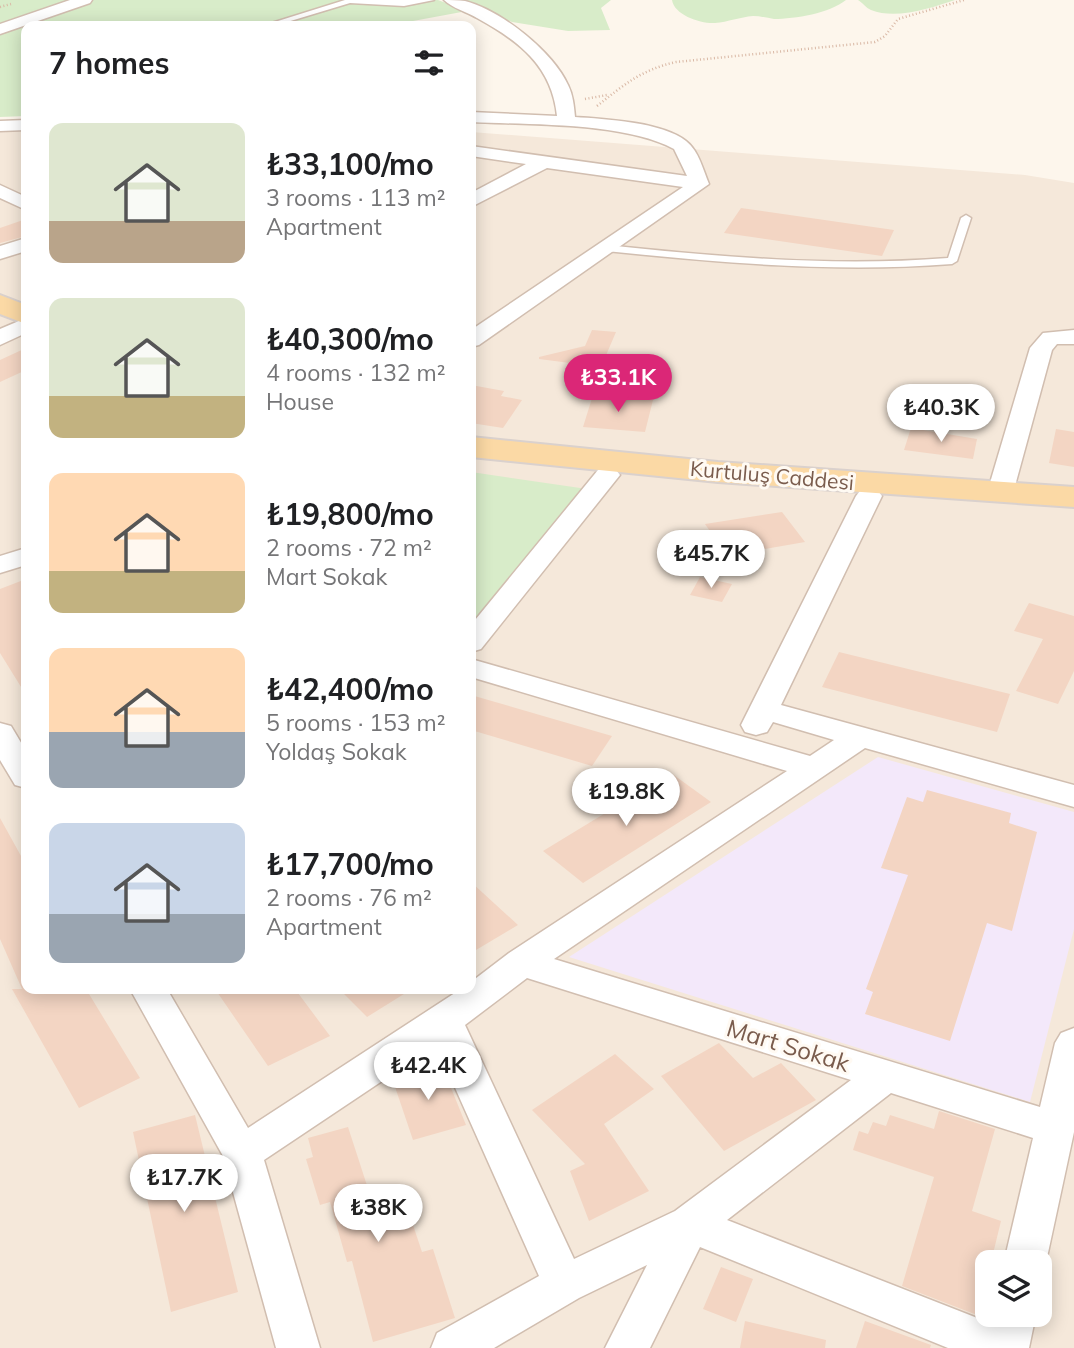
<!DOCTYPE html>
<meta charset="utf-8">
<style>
:root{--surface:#fff;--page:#f6f6f6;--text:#202124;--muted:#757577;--accent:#db2777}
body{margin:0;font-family:Mulish,sans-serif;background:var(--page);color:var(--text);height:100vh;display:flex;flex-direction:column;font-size:26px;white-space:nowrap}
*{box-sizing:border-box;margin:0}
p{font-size:23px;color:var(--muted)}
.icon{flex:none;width:38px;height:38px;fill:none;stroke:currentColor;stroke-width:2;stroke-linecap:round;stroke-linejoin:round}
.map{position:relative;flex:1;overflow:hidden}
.drawer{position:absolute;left:21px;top:21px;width:455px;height:973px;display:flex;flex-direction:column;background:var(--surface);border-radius:14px;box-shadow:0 4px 18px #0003}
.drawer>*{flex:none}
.fabs{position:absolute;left:975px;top:1250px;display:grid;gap:14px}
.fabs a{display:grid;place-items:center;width:77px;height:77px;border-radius:14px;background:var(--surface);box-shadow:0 4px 18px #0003;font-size:35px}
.price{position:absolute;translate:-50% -60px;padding:0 16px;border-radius:24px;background:#fff;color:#222;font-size:23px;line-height:46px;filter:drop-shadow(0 2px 4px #0008)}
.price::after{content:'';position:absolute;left:50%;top:42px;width:21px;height:16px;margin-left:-10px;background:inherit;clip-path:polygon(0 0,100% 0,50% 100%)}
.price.active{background:var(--accent);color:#fff}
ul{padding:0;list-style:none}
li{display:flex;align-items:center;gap:21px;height:175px;padding:0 28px}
li span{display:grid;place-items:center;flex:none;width:196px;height:140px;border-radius:14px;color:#555}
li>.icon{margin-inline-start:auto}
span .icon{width:84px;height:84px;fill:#fffc;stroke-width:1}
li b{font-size:30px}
h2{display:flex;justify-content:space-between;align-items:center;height:84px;padding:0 28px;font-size:30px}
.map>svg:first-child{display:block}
.residential{fill:#f5e8da;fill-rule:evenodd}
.education{fill:#f3e8fa}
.green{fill:#d8ecc9}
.building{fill:#f3d5c3}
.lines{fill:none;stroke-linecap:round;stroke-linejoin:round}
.lane-casing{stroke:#d1beb0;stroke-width:3}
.street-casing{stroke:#d1beb0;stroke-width:3}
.primary-casing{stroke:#dad1cd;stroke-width:4}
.path{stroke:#d9b8a5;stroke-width:2.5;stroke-dasharray:1 2.5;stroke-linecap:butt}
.lane{fill:#fff;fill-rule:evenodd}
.street{fill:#fff;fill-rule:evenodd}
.primary{fill:#fbd9a5;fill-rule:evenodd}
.labels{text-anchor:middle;stroke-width:6;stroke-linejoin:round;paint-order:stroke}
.street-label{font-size:21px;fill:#7a5c4d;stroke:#fffaf3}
.near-street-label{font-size:24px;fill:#7a5c4d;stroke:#fffaf3}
</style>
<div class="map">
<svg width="1074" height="1348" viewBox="0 0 1074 1348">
<rect width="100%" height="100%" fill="#fdf6ec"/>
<!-- residential -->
<path class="residential" d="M 0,124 L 26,124 L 26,989 L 471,989 L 471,132 L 1025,175 L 1074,183 L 1074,1348 L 0,1348 ZM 987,1262 L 1040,1262 L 1040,1314 L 987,1314 Z"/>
<!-- education -->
<path class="education" d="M 878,757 L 1074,812 L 1074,929 L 1030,1102 L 569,957 Z"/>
<!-- green -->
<path class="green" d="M 0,0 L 73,0 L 0,25 Z
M 93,0 L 438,0 L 467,11 L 386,26 L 26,26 L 26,116 L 0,117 L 0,33 Z
M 461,0 L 611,0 L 601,8 L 610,30 L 568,31 L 512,22 Z
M 672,0 L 846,0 C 830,13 795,19 774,19 C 767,18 760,16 753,16 C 740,17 728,22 715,23 C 701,24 674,15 672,0 Z
M 858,0 L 955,0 C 931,8 896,20 871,10 C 866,8 862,2 858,0 Z
M 471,472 L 587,489 L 478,626 L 471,629 Z"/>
<!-- building -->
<path class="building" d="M 741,208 L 894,230 L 882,256 L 724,233 Z
M 26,219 L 26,236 L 0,243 L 0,228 Z
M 592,330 L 616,332 L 601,367 L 539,359 L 539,357 L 585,346 Z
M 26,348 L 26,370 L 0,382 L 0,360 Z
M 471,385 L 504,391 L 501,396 L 522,400 L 503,428 L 471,423 Z
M 593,395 L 653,400 L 645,432 L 583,427 Z
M 911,428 L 977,439 L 973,459 L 904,450 Z
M 1056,429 L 1074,432 L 1074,467 L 1049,463 Z
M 782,512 L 805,542 L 747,552 L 738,572 L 705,524 Z
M 700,577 L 732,584 L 722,602 L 690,595 Z
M 26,579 L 26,695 L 0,653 L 0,589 Z
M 1029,603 L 1074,616 L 1074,671 L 1058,704 L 1016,691 L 1043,639 L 1014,631 Z
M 839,652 L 1010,694 L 997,732 L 822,687 Z
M 471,695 L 612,736 L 592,766 L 471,730 Z
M 671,773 L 711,802 L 583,883 L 543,851 Z
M 927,790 L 1011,813 L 1009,823 L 1037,832 L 1012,931 L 987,923 L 950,1041 L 865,1014 L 873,992 L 866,989 L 908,875 L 881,868 L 907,797 L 923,802 Z
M 0,818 L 26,865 L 26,989 L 86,989 L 140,1078 L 79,1108 L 12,989 L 22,989 L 0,939 Z
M 471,882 L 518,925 L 471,953 Z
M 215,989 L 295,989 L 330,1036 L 268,1066 Z
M 339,989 L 412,989 L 367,1017 Z
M 719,1043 L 753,1078 L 781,1063 L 816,1100 L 724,1151 L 661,1076 Z
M 615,1054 L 654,1089 L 604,1124 L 649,1191 L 589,1221 L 570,1171 L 585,1164 L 532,1110 Z
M 441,1063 L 466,1125 L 413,1140 L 392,1078 Z
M 939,1111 L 995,1129 L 972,1211 L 1001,1221 L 991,1262 L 987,1262 L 987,1277 L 977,1315 L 902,1286 L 934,1177 L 853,1150 L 859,1131 L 868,1134 L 873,1122 L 886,1126 L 890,1115 L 934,1129 Z
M 195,1115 L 238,1292 L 171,1312 L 133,1132 Z
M 348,1127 L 374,1207 L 404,1198 L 422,1252 L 433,1249 L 455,1318 L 373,1342 L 352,1261 L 347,1262 L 330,1202 L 320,1205 L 306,1159 L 313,1157 L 308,1138 Z
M 721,1267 L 753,1279 L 736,1322 L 703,1309 Z
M 745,1321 L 826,1340 L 825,1348 L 740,1348 Z
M 865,1321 L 931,1345 L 930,1348 L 856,1348 Z"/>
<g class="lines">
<defs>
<path id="lane" d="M 345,0 L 434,0 L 404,6 L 350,3 L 274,26 L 262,26 Z
M 966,215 L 971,218 L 957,261 L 952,264 C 836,273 722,263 606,251 L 601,248 L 606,245 C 720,257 833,267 948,258 L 961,218 Z"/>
<path id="street" d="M 70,0 L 92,0 L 90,3 L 0,34 L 0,24 Z
M 444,0 C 450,0 459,0 465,1 C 501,10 553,52 568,85 C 573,95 574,106 575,117 C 605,119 662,122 686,141 C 699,151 703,170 709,184 L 479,345 L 471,347 L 471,330 L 683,187 L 547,168 L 471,207 L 471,193 L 526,164 L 471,156 L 471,146 L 687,176 L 674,149 C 624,122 528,125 471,122 L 471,112 L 557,116 C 552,66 519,41 477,18 C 467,12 452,8 444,0 Z
M 26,120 L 26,130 L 0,131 L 0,121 Z
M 0,185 L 26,197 L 26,210 L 0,198 Z
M 26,238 L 26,251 L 0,259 L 0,246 Z
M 26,318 L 26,333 L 0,345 L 0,329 Z
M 1074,330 L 1074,344 L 1057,344 L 1052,350 L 1013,493 L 1009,498 L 1000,501 L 991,498 L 987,493 L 1030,348 L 1043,333 Z
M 607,467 L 616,470 L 620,475 L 616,480 L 481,649 L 471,652 L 471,625 L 598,470 Z
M 869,488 L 878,491 L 882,496 L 781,705 L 1074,785 L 1074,807 L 865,748 L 554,959 L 1040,1107 L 1055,1043 L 1061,1033 L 1074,1028 L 1074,1132 L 1046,1262 L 1040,1275 L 1040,1262 L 1004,1262 L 1033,1138 L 891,1093 L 727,1220 L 990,1323 L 992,1314 L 1036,1314 L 1029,1348 L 948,1348 L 700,1247 L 650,1348 L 605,1348 L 647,1265 L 579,1298 L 494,1348 L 431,1348 L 437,1333 L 539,1276 L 436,1045 L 264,1160 L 320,1348 L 276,1348 L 223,1156 L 130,989 L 167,989 L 248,1128 L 461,989 L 471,989 L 471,982 L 509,953 L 787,771 L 471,677 L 471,659 L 810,756 L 834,740 L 773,722 L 767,732 L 756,735 L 745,732 L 741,725 L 856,496 L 860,491 ZM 527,978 L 851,1080 L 675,1211 L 574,1259 L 465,1025 Z
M 26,548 L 26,565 L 0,573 L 0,556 Z
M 0,723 L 11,726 L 26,751 L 26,788 L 15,785 L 0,760 Z"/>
<path id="primary" d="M 0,295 L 26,305 L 26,324 L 0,314 Z
M 471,437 L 718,462 L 1074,487 L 1074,507 L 718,482 L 471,457 Z"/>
</defs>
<!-- lane casing -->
<use href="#lane" class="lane-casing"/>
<!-- street casing -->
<use href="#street" class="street-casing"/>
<!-- primary casing -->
<use href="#primary" class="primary-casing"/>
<!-- path -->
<path class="path" d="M 0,7 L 11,4
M 585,99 L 607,95
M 597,106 C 625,84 641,70 676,62 L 875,42 L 885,36 L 898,19 L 964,0"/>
<!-- lane -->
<use href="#lane" class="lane"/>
<!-- street -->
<use href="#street" class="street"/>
<!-- primary -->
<use href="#primary" class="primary"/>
</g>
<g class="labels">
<!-- street labels -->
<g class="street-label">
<text transform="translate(772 476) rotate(5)" y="7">Kurtuluş Caddesi</text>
</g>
<!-- near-street labels -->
<g class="near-street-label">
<text transform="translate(788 1046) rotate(17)" y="8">Mart Sokak</text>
</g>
</g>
</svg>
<div class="fabs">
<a><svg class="icon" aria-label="layers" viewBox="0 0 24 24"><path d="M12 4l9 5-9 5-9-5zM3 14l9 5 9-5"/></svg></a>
</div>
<b class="price active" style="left:618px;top:414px">₺33.1K</b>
<b class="price" style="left:941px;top:444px">₺40.3K</b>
<b class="price" style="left:711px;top:590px">₺45.7K</b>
<b class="price" style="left:626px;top:828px">₺19.8K</b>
<b class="price" style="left:428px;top:1102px">₺42.4K</b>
<b class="price" style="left:184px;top:1214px">₺17.7K</b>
<b class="price" style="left:378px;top:1244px">₺38K</b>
<section class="drawer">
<h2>7 homes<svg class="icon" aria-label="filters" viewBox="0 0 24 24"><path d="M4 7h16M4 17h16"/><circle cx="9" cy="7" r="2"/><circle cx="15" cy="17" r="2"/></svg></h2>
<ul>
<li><span style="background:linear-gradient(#dfe7d0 70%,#b9a48a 0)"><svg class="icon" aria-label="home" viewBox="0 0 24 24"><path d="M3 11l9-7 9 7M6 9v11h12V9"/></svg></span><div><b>₺33,100/mo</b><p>3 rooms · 113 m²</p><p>Apartment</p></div></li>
<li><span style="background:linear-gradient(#dfe7d0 70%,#c2b280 0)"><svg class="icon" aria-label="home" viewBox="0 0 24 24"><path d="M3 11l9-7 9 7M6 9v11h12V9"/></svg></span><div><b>₺40,300/mo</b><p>4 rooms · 132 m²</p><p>House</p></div></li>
<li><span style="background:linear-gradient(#ffd9b3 70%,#c2b280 0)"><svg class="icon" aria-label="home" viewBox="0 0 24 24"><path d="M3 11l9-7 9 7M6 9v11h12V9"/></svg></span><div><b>₺19,800/mo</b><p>2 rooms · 72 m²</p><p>Mart Sokak</p></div></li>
<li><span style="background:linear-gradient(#ffd9b3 60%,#9aa5b1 0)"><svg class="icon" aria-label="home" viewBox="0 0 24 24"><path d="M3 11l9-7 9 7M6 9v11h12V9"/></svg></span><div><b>₺42,400/mo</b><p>5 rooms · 153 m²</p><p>Yoldaş Sokak</p></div></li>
<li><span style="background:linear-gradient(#c9d6e8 65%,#9aa5b1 0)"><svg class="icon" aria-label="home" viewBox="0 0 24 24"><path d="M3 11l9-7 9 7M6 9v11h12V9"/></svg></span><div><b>₺17,700/mo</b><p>2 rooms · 76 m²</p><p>Apartment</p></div></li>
</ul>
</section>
</div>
